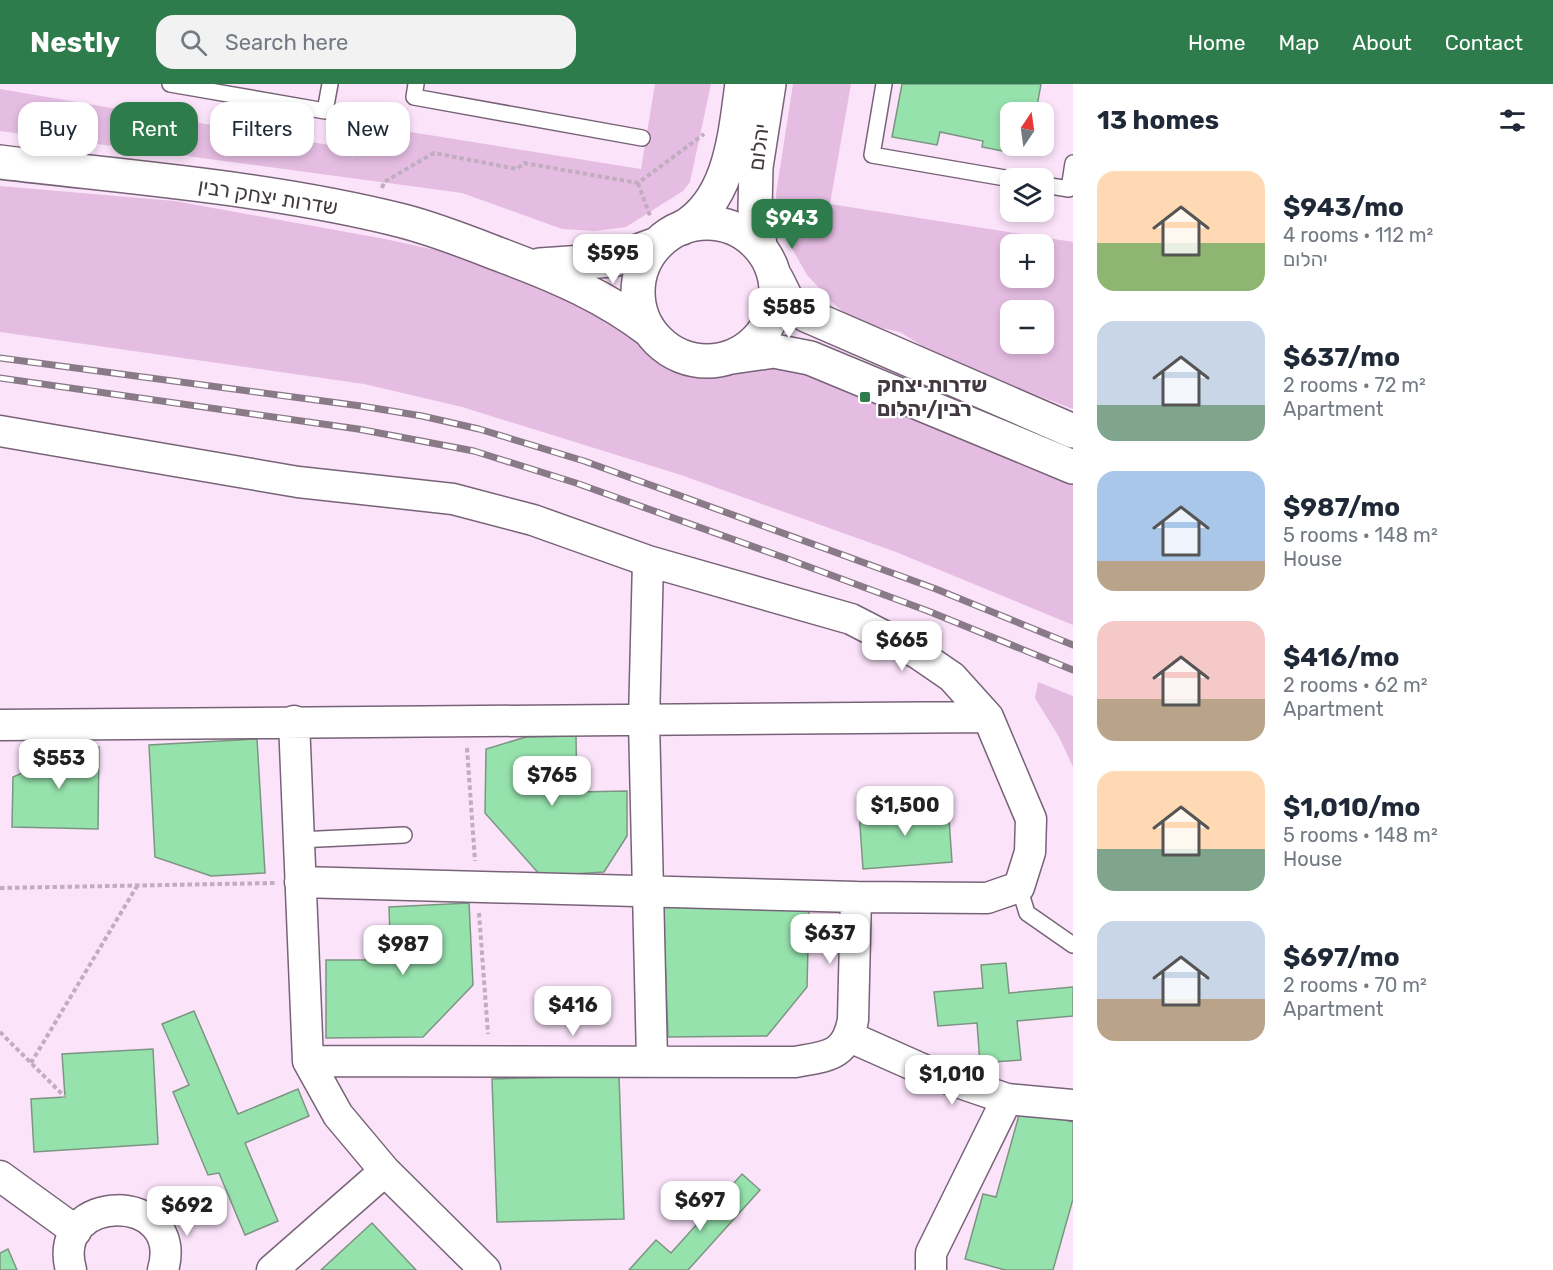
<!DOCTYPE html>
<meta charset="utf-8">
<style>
:root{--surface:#fff;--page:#f2f2f3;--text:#1f2937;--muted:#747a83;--accent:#2e7c4c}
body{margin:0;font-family:Rubik,"Noto Sans Hebrew",sans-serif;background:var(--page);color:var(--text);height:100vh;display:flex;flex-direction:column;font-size:22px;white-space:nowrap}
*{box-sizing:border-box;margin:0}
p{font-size:20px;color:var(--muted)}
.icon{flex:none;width:33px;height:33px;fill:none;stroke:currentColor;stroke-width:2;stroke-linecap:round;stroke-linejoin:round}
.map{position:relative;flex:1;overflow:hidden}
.panel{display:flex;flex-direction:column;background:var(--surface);width:480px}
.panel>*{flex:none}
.hud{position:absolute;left:18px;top:18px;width:570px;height:54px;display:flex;gap:12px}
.needle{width:39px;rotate:13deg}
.controls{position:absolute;left:1000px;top:18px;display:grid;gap:12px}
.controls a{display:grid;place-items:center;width:54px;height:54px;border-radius:12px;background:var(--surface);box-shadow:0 3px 9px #0003;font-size:30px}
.price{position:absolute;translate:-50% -51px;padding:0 14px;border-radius:12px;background:#fff;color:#222;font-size:20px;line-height:39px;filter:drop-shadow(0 2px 3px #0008)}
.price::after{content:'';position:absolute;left:50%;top:36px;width:18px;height:14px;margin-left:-9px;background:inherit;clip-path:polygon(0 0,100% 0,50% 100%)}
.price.on{background:var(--accent);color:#fff}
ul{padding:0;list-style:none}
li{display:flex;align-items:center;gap:18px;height:150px;padding:0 24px}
li span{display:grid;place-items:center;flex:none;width:168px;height:120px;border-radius:18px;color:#555}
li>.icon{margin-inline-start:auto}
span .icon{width:72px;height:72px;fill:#fffc;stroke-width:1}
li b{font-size:26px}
h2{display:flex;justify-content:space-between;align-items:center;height:72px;padding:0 24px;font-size:26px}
.chip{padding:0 21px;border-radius:18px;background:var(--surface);box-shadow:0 3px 9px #0003;font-size:21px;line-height:54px}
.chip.on{background:var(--accent);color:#fff}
header{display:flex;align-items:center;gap:36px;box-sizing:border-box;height:84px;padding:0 30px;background:var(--accent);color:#fff}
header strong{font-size:28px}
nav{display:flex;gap:33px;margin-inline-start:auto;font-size:21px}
.search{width:420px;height:54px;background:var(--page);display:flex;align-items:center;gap:15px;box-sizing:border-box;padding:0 21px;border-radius:18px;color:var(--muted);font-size:22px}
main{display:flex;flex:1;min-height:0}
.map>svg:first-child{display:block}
.green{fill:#e5bde3;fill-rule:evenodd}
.building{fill:#96e2ad;stroke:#7c9582;stroke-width:1.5}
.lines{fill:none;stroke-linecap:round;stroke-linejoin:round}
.service-casing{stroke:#776377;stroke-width:18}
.minor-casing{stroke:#776377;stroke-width:33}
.tertiary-casing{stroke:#776377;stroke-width:36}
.secondary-casing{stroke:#776377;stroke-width:36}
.path{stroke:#c0adbf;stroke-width:4;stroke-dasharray:4.5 3;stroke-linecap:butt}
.service{stroke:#fff;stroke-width:15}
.minor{stroke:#fff;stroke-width:30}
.tertiary{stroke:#fff;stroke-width:33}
.secondary{stroke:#fff;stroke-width:33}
.rail-casing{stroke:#897a88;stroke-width:7}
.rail{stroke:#fff;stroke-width:4.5;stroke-dasharray:14;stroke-linecap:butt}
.poi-dot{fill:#2e7c4c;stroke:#fff;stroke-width:2}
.labels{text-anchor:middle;stroke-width:4.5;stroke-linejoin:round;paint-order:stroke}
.street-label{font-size:21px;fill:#423941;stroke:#fff}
.poi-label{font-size:21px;font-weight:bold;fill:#423941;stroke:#fff;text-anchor:start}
</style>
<header>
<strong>Nestly</strong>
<div class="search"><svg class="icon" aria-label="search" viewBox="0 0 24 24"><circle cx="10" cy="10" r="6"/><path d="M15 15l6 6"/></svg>Search here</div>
<nav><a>Home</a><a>Map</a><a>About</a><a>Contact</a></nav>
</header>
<main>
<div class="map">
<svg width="1073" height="1186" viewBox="0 0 1073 1186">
<rect width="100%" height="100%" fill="#fbe3fa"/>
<!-- green -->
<path class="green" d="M 655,0 L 711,0 L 690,98 L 683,107 L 626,143 L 595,147 L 562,145 L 462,109 L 0,47 L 0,5 L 353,65 L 352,76 L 361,40 L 641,85 Z
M 793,0 L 851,0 L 830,120 L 1073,158 L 1073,325 L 941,274 L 900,248 L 858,239 L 837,223 L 807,191 L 790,161 L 777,123 L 776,110 ZM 1011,160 L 1044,160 L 1044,194 L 1011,194 ZM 1011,226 L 1044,226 L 1044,260 L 1011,260 Z
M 0,102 L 175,117 L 385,155 L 505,181 L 582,212 L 639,255 L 661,276 L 716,284 L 764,278 L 815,286 L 943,347 L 1073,400 L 1073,541 L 896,468 L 681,391 L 462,323 L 364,300 L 0,248 Z
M 1038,598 L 1073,612 L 1073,683 L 1059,653 L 1035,614 Z"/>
<!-- building -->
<path class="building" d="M 902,0 L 1041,0 L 1036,28 L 1011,28 L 1013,69 L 982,63 L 983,57 L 940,48 L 937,61 L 892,53 Z
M 576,652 L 577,708 L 627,707 L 627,752 L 604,788 L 541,792 L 485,729 L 486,665 L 526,653 Z
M 257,655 L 265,789 L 211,792 L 155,773 L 149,661 Z
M 46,662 L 99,663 L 98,745 L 12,743 L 13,693 L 36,683 Z
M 948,721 L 952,778 L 863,785 L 859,727 Z
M 469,819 L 473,901 L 423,953 L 326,954 L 326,876 L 366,876 L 390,851 L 389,823 Z
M 663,820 L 809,824 L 807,903 L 767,952 L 668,953 Z
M 1006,879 L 1009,909 L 1073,903 L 1073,932 L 1017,937 L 1021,976 L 980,979 L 977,939 L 938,942 L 934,908 L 983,904 L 981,881 Z
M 194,927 L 238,1030 L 298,1005 L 309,1032 L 245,1059 L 278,1137 L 245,1151 L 219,1089 L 208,1091 L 173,1008 L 189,1001 L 162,940 Z
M 153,965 L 158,1060 L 34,1068 L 31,1015 L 65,1013 L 62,970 Z
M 619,992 L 624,1135 L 497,1138 L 492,995 Z
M 1021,1024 L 1073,1038 L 1073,1115 L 1053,1186 L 1005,1186 L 965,1175 L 983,1110 L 996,1113 Z
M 742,1090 L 760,1106 L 688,1186 L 629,1186 L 656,1156 L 671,1169 Z
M 372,1139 L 416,1186 L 321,1186 Z
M 8,1165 L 17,1186 L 0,1186 L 0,1169 Z"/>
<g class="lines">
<defs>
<path id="service" d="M 170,0 L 325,27 L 330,0
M 416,0 L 414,13 L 642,54
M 884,0 L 872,71 L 1011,95
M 1044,101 L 1069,105 L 1073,79
M 298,756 L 404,751
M 1019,803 L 1027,829 L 1073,861"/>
<path id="minor" d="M 0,347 L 298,398 L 453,415 L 533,436 L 648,477 L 851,535 L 917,569 L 952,593 L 988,633 L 1031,735 L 1030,768 L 1019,803 L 987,814 L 856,813 L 300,798
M 648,477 L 644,637 L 652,976
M 294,637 L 308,977 L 338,1031 L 385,1087 L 485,1186
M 0,641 L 988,633
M 850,953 L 931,989 L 1007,1015 L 1073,1021
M 308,977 L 795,978 C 827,972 846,973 853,936 L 856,813
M 0,1092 L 76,1147
M 71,1186 C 49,1107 186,1106 163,1186
M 272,1186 L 385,1087
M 931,1186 L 931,1169 L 1007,1015"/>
<path id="tertiary" d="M 682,144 C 731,116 735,50 742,0
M 760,162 L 755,125 L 756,83 L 769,0"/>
<path id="secondary" d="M 0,78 C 134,94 272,104 403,137 C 438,146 472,160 506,173 C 557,192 606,213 650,247
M638 208a69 69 0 1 1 138 0a69 69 0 1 1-138 0Z
M 540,181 L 613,176 L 657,160
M 776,194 L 789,220 L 806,231 L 1073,347
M 732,273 L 774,267 L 810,274 L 1073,383"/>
</defs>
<!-- service casing -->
<use href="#service" class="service-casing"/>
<!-- minor casing -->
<use href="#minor" class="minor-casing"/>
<!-- tertiary casing -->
<use href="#tertiary" class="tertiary-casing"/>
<!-- secondary casing -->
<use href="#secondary" class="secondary-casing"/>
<!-- path -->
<path class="path" d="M 638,99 L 650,132
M 382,104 L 384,98 L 434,69 L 517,85 L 524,79 L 638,99 L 704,50
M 467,664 L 475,777
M 0,804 L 275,799
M 479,829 L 488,950
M 0,948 L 65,1013
M 31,979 L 137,802"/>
<!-- service -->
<use href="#service" class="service"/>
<!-- minor -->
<use href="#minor" class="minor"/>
<!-- tertiary -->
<use href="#tertiary" class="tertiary"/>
<!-- secondary -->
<use href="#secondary" class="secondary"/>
<defs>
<path id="rail" d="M 0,274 L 361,322 L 422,332 L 479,345 L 584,377 L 692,416 L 936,505 L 1073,561
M 0,294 L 358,345 L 474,367 L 576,399 L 785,474 L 928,527 L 1073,586"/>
</defs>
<!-- rail casing -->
<use href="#rail" class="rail-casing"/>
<!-- rail -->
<use href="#rail" class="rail"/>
</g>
<!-- markers -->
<rect class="poi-dot" x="859" y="307" width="12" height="12" rx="3"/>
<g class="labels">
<!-- street labels -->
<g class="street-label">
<text transform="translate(759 63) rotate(-83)" y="7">יהלום</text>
<text transform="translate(268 113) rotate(9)" y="7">שדרות יצחק רבין</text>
</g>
<!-- poi labels -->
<g class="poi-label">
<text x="877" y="308">שדרות יצחק<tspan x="877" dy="24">רבין/יהלום</tspan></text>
</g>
</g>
</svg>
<div class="controls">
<a><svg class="needle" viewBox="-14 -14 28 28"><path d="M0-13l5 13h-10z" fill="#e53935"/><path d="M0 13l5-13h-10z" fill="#747a83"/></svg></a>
<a><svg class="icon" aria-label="layers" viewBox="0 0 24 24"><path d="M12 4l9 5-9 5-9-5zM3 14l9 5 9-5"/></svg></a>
<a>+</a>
<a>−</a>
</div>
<b class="price on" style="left:792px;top:166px">$943</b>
<b class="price" style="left:613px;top:201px">$595</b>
<b class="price" style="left:789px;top:255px">$585</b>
<b class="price" style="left:902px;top:588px">$665</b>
<b class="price" style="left:59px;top:706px">$553</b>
<b class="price" style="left:552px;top:723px">$765</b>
<b class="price" style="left:905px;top:753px">$1,500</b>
<b class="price" style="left:830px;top:881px">$637</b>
<b class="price" style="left:403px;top:892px">$987</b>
<b class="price" style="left:573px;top:953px">$416</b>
<b class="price" style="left:952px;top:1022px">$1,010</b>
<b class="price" style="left:700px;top:1148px">$697</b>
<b class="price" style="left:187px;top:1153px">$692</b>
<div class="hud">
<a class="chip">Buy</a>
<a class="chip on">Rent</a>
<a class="chip">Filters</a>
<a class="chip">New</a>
</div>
</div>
<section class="panel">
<h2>13 homes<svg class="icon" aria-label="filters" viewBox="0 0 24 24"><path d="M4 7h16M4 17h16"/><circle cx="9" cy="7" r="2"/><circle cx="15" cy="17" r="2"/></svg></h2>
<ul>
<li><span style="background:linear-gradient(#ffd9b3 60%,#8fb573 0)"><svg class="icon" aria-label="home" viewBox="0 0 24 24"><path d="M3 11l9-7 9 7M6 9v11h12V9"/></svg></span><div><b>$943/mo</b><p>4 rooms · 112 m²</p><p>יהלום</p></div></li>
<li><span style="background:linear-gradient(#c9d6e8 70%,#7fa58c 0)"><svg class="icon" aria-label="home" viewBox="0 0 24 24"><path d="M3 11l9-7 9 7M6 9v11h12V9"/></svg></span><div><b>$637/mo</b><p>2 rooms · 72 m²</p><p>Apartment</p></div></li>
<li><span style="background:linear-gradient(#a9c7e8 75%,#b9a48a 0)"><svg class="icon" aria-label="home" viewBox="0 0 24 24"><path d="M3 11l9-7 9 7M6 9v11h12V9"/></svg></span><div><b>$987/mo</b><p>5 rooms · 148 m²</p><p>House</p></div></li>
<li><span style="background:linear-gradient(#f6c9c9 65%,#b9a48a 0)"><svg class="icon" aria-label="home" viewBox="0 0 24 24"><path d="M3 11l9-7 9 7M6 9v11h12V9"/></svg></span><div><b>$416/mo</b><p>2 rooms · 62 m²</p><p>Apartment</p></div></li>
<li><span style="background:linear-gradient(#ffd9b3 65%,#7fa58c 0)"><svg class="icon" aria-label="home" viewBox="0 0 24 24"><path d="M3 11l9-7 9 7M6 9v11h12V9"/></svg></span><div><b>$1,010/mo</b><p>5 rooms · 148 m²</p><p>House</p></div></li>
<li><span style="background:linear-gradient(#c9d6e8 65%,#b9a48a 0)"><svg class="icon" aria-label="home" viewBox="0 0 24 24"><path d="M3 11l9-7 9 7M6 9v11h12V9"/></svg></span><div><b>$697/mo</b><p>2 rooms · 70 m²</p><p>Apartment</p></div></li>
</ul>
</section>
</main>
